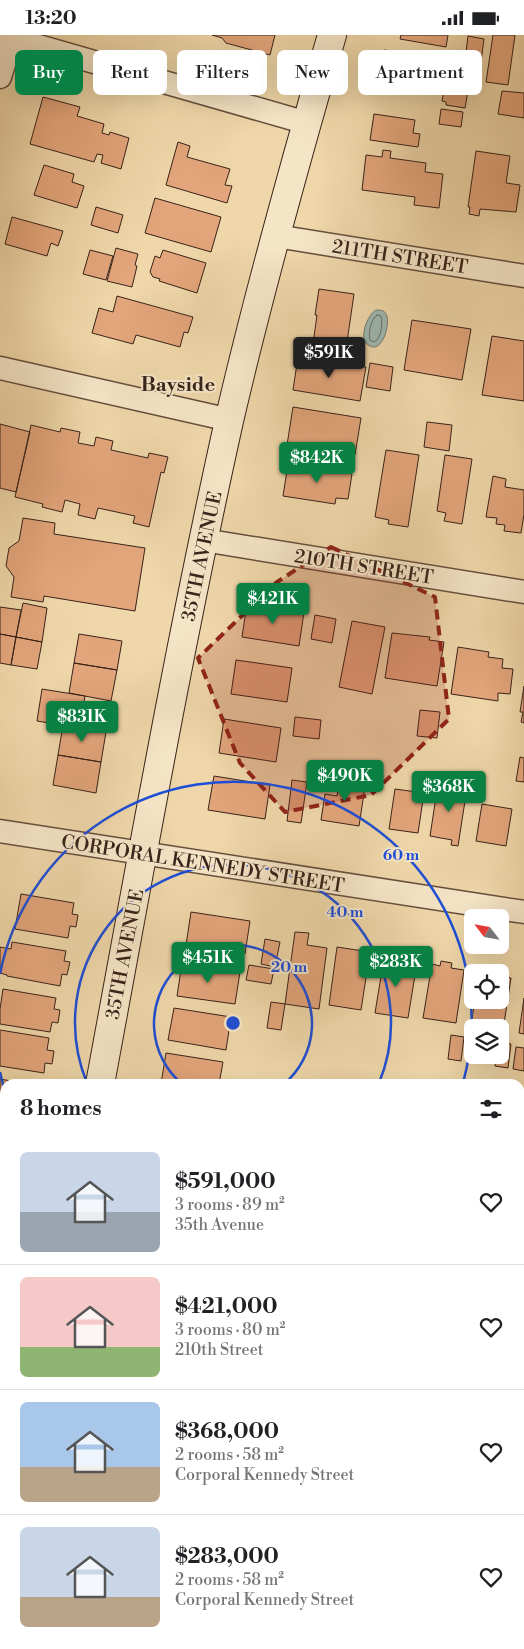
<!DOCTYPE html>
<meta charset="utf-8">
<style>
:root{--surface:#fff;--page:#f6f6f6;--text:#202124;--muted:#757577;--line:#e0e0e0;--accent:#0b8043}
body{margin:0;font-family:"Libre Bodoni",serif;background:var(--page);color:var(--text);height:100vh;display:flex;flex-direction:column;font-size:19px;white-space:nowrap}
*{box-sizing:border-box;margin:0}
p{font-size:16px;color:var(--muted)}
.icon{flex:none;width:28px;height:28px;fill:none;stroke:currentColor;stroke-width:2;stroke-linecap:round;stroke-linejoin:round}
.map{position:relative;flex:1;overflow:hidden}
.details{position:absolute;left:0px;top:1044px;width:525px;height:571px;display:flex;flex-direction:column;background:var(--surface);border-radius:15px 15px 0 0;box-shadow:0 5px 20px #0002}
.details>*{flex:none}
.top-card{position:absolute;left:15px;top:15px;width:495px;height:45px;display:flex;gap:10px}
.needle{width:32px;rotate:301deg}
.buttons{position:absolute;left:464px;top:874px;display:grid;gap:10px}
.buttons a{display:grid;place-items:center;width:45px;height:45px;border-radius:8px;background:var(--surface);box-shadow:0 5px 20px #0002;font-size:25px}
.price{position:absolute;translate:-50% -42px;padding:0 11px;border-radius:5px;background:var(--accent);color:#fff;font-size:16px;line-height:32px;filter:drop-shadow(0 1px 2px #0008)}
.price::after{content:'';position:absolute;left:50%;top:30px;width:15px;height:11px;margin-left:-8px;background:inherit;clip-path:polygon(0 0,100% 0,50% 100%)}
.price.on{background:#222;color:#fff}
ul{padding:0;list-style:none}
li{display:flex;align-items:center;gap:15px;height:125px;padding:0 20px}
li+li{border-top:1px solid var(--line)}
li span{display:grid;place-items:center;flex:none;width:140px;height:100px;border-radius:8px;color:#555}
li>.icon{margin-inline-start:auto}
span .icon{width:60px;height:60px;fill:#fffc;stroke-width:1}
li b{font-size:21px}
h2{display:flex;justify-content:space-between;align-items:center;height:60px;padding:0 20px;font-size:21px}
.pill{padding:0 18px;border-radius:8px;background:var(--surface);box-shadow:0 5px 20px #0002;font-size:18px;line-height:45px}
.pill.on{background:var(--accent);color:#fff}
.status{display:flex;justify-content:space-between;align-items:center;height:35px;padding:0 25px;background:var(--surface);direction:ltr}
.status svg{height:14px;fill:currentColor}
.map>svg:first-child{display:block}
.water{fill:#9cb8b0;stroke:#747c74}
.lines{fill:none;stroke-linecap:round;stroke-linejoin:round}
.shore{stroke:#6a6d65;stroke-width:1}
.building{fill:#e3a57b;stroke:#38221a}
.street-casing{stroke:#664f3e;stroke-width:25}
.secondary-casing{stroke:#38221a;stroke-width:30}
.street{stroke:#f5e5c7;stroke-width:22}
.secondary{stroke:#f5e5c7;stroke-width:28}
.marked{fill:#8f2418;fill-opacity:0.2;stroke:#8f2418;stroke-width:4;stroke-dasharray:10 6;stroke-linejoin:round}
.ring{fill:none;stroke:#1d4ed8;stroke-width:2.5}
.labels{text-anchor:middle;stroke-width:4;stroke-linejoin:round;paint-order:stroke}
.street-label{font-size:19px;fill:#38221a;stroke:#f5e5c7}
.neighbourhood-label{font-size:20px;font-weight:bold;fill:#38221a;stroke:#f5e5c7}
.centre{fill:#1d4ed8;stroke:#f5e5c7;stroke-width:2.5}
.ring-label{font-size:15px;text-anchor:middle;font-weight:bold;fill:#1d4ed8;stroke:#f5e5c7;stroke-width:4;stroke-linejoin:round;paint-order:stroke}
</style>
<div class="status"><b>13:20</b><svg viewBox="0 0 49 12"><path d="M0 12V9h3v3zM5 12V6h3v6zM10 12V3h3v9zM15 12V0h3v12zM26 1h20v11H26zM47 4h2v5h-2z"/></svg></div>
<div class="map">
<svg width="524" height="1614" viewBox="0 0 524 1614">
<rect width="100%" height="100%" fill="#efd7a9"/>
<filter id="stains"><feTurbulence type="fractalNoise" baseFrequency=".004" numOctaves="4"/><feColorMatrix values="0 0 0 0 .2 0 0 0 0 .09 0 0 0 0 .02 0 0 0 .5 -.17"/></filter>
<radialGradient id="worn" r=".72"><stop offset=".6" stop-color="#630" stop-opacity="0"/><stop offset="1" stop-color="#630" stop-opacity=".3"/></radialGradient>
<!-- water -->
<path class="water" d="M 376,275 C 380,275 384,275 386,279 C 391,287 383,318 370,311 C 357,306 367,280 376,275 Z"/>
<g class="lines">
<!-- shore -->
<path class="shore" d="M 377,280 L 381,281 C 383,289 381,304 374,307 L 370,305 C 368,297 371,284 377,280 Z"/>
</g>
<!-- building -->
<path class="building" d="M 212,0 L 275,0 L 270,20 L 226,8 L 222,3 Z
M 401,0 L 448,0 L 446,12 L 400,4 Z
M 493,0 L 515,0 L 508,50 L 486,47 Z
M 468,1 L 484,4 L 481,27 L 465,25 Z
M 384,15 L 437,23 L 436,32 L 442,33 L 440,46 L 431,45 L 429,52 L 380,44 Z
M 449,53 L 468,56 L 465,73 L 446,70 L 446,67 L 442,66 L 444,56 L 448,57 Z
M 502,56 L 524,58 L 524,83 L 498,79 Z
M 43,62 L 80,72 L 77,81 L 104,89 L 102,98 L 109,100 L 110,97 L 129,103 L 121,134 L 101,128 L 103,120 L 97,119 L 94,127 L 30,109 Z
M 441,74 L 463,77 L 461,92 L 439,89 Z
M 374,79 L 415,85 L 413,98 L 420,99 L 418,112 L 370,105 Z
M 178,107 L 190,111 L 187,122 L 230,134 L 225,150 L 232,151 L 227,168 L 166,150 Z
M 383,115 L 391,116 L 390,123 L 426,128 L 425,137 L 443,139 L 439,173 L 414,170 L 415,162 L 362,155 L 366,120 L 382,122 Z
M 476,116 L 510,121 L 506,148 L 520,150 L 516,177 L 480,174 L 479,181 L 469,179 L 470,172 L 468,172 Z
M 44,130 L 74,139 L 72,147 L 84,151 L 77,173 L 34,160 Z
M 155,163 L 221,182 L 211,217 L 145,198 Z
M 96,172 L 123,180 L 118,198 L 91,190 Z
M 12,182 L 63,196 L 58,211 L 51,208 L 47,221 L 5,209 Z
M 116,213 L 138,219 L 135,230 L 137,231 L 132,252 L 107,246 Z
M 90,215 L 113,221 L 106,245 L 83,239 Z
M 163,215 L 206,228 L 197,258 L 159,246 L 160,244 L 153,242 L 150,237 L 155,221 L 160,223 Z
M 319,254 L 354,259 L 347,307 L 344,306 L 342,320 L 312,316 L 317,280 L 315,280 Z
M 117,261 L 193,282 L 188,298 L 184,297 L 180,312 L 136,300 L 133,309 L 92,298 L 99,273 L 113,277 Z
M 412,285 L 471,294 L 462,345 L 404,335 Z
M 492,301 L 524,306 L 524,366 L 482,360 Z
M 298,322 L 366,332 L 360,366 L 293,355 Z
M 370,328 L 393,332 L 390,356 L 366,352 Z
M 293,372 L 361,383 L 355,420 L 287,410 Z
M 427,387 L 452,390 L 449,416 L 424,412 Z
M 0,389 L 30,397 L 16,457 L 0,453 Z
M 31,390 L 60,397 L 61,393 L 80,397 L 78,408 L 94,411 L 96,402 L 113,406 L 111,415 L 148,423 L 149,418 L 168,422 L 164,438 L 161,437 L 149,492 L 133,488 L 135,481 L 98,473 L 95,484 L 78,480 L 80,469 L 65,465 L 62,477 L 42,472 L 43,469 L 15,462 Z
M 386,415 L 419,420 L 408,492 L 388,489 L 389,485 L 375,482 Z
M 445,420 L 472,424 L 462,489 L 444,486 L 446,478 L 437,476 Z
M 288,429 L 352,439 L 348,464 L 336,463 L 335,469 L 283,461 Z
M 493,441 L 506,444 L 505,452 L 524,455 L 524,479 L 521,498 L 504,496 L 505,490 L 496,489 L 497,483 L 486,482 Z
M 23,483 L 55,488 L 54,499 L 145,513 L 135,576 L 44,561 L 43,567 L 11,562 L 14,542 L 6,531 L 9,513 L 19,506 Z
M 23,568 L 47,573 L 42,607 L 16,602 Z
M 247,569 L 304,577 L 299,611 L 242,602 Z
M 0,572 L 21,575 L 16,602 L 0,599 Z
M 315,580 L 336,584 L 332,608 L 311,604 Z
M 352,586 L 385,592 L 372,659 L 339,652 Z
M 392,598 L 430,602 L 429,605 L 444,607 L 437,651 L 385,643 Z
M 0,599 L 16,602 L 11,630 L 0,628 Z
M 79,599 L 122,606 L 117,635 L 74,628 Z
M 16,602 L 42,607 L 37,634 L 11,630 Z
M 458,612 L 489,617 L 488,622 L 503,624 L 502,633 L 513,634 L 510,659 L 498,658 L 498,666 L 451,659 Z
M 236,625 L 292,633 L 287,667 L 231,659 Z
M 74,628 L 117,635 L 111,666 L 69,658 Z
M 524,651 L 524,688 L 521,687 L 523,677 L 520,677 Z
M 42,654 L 85,661 L 80,693 L 37,686 Z
M 420,675 L 440,677 L 437,703 L 417,701 Z
M 295,682 L 321,685 L 319,704 L 293,701 Z
M 224,684 L 281,693 L 276,727 L 219,718 Z
M 63,690 L 106,697 L 101,727 L 58,720 Z
M 58,720 L 101,727 L 96,758 L 53,750 Z
M 520,722 L 524,723 L 524,747 L 516,746 Z
M 214,741 L 270,750 L 265,784 L 208,775 Z
M 340,741 L 366,745 L 359,791 L 321,785 L 325,759 L 337,761 Z
M 292,745 L 307,747 L 301,788 L 287,786 Z
M 438,749 L 467,753 L 458,811 L 451,810 L 452,805 L 430,801 Z
M 395,754 L 424,758 L 418,798 L 389,794 Z
M 482,769 L 512,774 L 506,811 L 476,806 Z
M 21,859 L 74,868 L 72,879 L 78,880 L 76,892 L 70,891 L 68,903 L 15,894 Z
M 191,877 L 250,886 L 245,919 L 186,910 Z
M 295,897 L 309,898 L 307,910 L 327,913 L 319,974 L 285,969 Z
M 265,904 L 280,907 L 275,932 L 261,929 Z
M 12,907 L 66,916 L 64,926 L 70,927 L 67,940 L 62,939 L 60,951 L 7,941 L 7,940 L 0,938 L 0,912 L 11,914 Z
M 337,912 L 370,917 L 361,975 L 329,970 Z
M 384,923 L 417,928 L 408,983 L 375,978 Z
M 441,926 L 452,928 L 451,933 L 464,935 L 456,988 L 423,983 L 432,929 L 440,931 Z
M 182,928 L 240,937 L 235,969 L 177,961 Z
M 249,930 L 274,934 L 271,949 L 246,945 Z
M 489,931 L 500,933 L 500,938 L 488,938 Z
M 500,941 L 511,943 L 503,995 L 500,995 L 500,992 L 471,990 L 475,965 L 500,965 Z
M 3,954 L 56,963 L 54,974 L 60,975 L 58,988 L 52,987 L 50,997 L 0,989 L 0,974 Z
M 524,963 L 524,999 L 519,998 Z
M 271,967 L 285,969 L 281,995 L 267,993 Z
M 174,973 L 231,982 L 226,1015 L 168,1005 Z
M 0,995 L 49,1003 L 47,1015 L 54,1016 L 52,1029 L 45,1028 L 44,1038 L 0,1031 Z
M 451,1000 L 464,1002 L 461,1026 L 448,1024 Z
M 501,1008 L 511,1009 L 508,1033 L 495,1031 L 497,1020 L 500,1020 Z
M 516,1012 L 524,1013 L 524,1036 L 513,1034 Z
M 166,1018 L 223,1027 L 219,1049 L 161,1049 Z
M 0,1044 L 28,1049 L 5,1049 L 5,1080 L 0,1079 Z
M 0,1176 L 5,1177 L 0,1216 Z
M 5,1186 L 5,1236 L 0,1235 L 0,1216 Z
M 0,1257 L 5,1258 L 5,1287 L 0,1286 Z
M 524,1275 L 524,1313 L 520,1312 Z
M 0,1286 L 5,1287 L 5,1330 L 0,1357 Z
M 520,1395 L 524,1396 L 524,1450 L 520,1449 Z
M 197,1610 L 218,1610 L 217,1614 L 196,1614 Z
M 221,1610 L 234,1610 L 234,1614 L 221,1614 Z
M 431,1610 L 464,1610 L 464,1614 L 437,1614 L 431,1613 Z
M 487,1610 L 511,1610 L 506,1610 L 505,1614 L 486,1614 Z"/>
<g class="lines">
<defs>
<path id="street" d="M 0,0 L 307,88
M 0,42 L 13,0
M 276,201 L 524,241
M 0,333 L 230,385
M 203,505 L 524,557
M 0,796 L 524,877
M 0,1122 L 5,1123
M 520,1195 L 524,1195
M 0,1440 L 5,1441
M 520,1512 L 524,1513"/>
<path id="secondary" d="M 100,1049 C 141,828 180,606 229,386 C 259,256 295,128 332,0
M 0,1593 L 5,1566"/>
</defs>
<!-- street casing -->
<use href="#street" class="street-casing"/>
<!-- secondary casing -->
<use href="#secondary" class="secondary-casing"/>
<!-- street -->
<use href="#street" class="street"/>
<!-- secondary -->
<use href="#secondary" class="secondary"/>
</g>
<!-- marked area -->
<path class="marked" d="M 331,512 L 435,562 L 449,684 L 371,760 L 285,777 L 240,728 L 198,623 L 277,547 Z"/>
<!-- distance rings -->
<g class="ring">
<path d="M182 1049A79 79 0 1 1 284 1049"/>
<path d="M87 1048A158 158 0 1 1 379 1048"/>
<path d="M5 1056A238 238 0 0 1 0 1037M0 939A238 238 0 1 1 463 1048"/>
</g>
<g class="labels">
<!-- street labels -->
<g class="street-label">
<text transform="translate(400 221) rotate(9)" y="7">211TH STREET</text>
<text transform="translate(201 521) rotate(-78)" y="7">35TH AVENUE</text>
<text transform="translate(364 531) rotate(9)" y="7">210TH STREET</text>
<text transform="translate(203 828) rotate(9)" y="7">CORPORAL KENNEDY STREET</text>
<text transform="translate(124 919) rotate(-79)" y="7">35TH AVENUE</text>
</g>
<!-- neighbourhood labels -->
<g class="neighbourhood-label">
<text x="178" y="356">Bayside</text>
</g>
</g>
<circle cx="233" cy="988" r="8" class="centre"/>
<g class="ring-label">
<text x="401" y="825">60 m</text>
<text x="345" y="882">40 m</text>
<text x="289" y="937">20 m</text>
</g>
<rect width="100%" height="100%" filter="url(#stains)"/>
<rect width="100%" height="100%" fill="url(#worn)"/>
</svg>
<div class="buttons">
<a><svg class="needle" viewBox="-14 -14 28 28"><path d="M0-13l5 13h-10z" fill="#e53935"/><path d="M0 13l5-13h-10z" fill="#757577"/></svg></a>
<a><svg class="icon" aria-label="locate" viewBox="0 0 24 24"><circle cx="12" cy="12" r="6"/><path d="M12 2v4M12 18v4M2 12h4M18 12h4"/></svg></a>
<a><svg class="icon" aria-label="layers" viewBox="0 0 24 24"><path d="M12 4l9 5-9 5-9-5zM3 14l9 5 9-5"/></svg></a>
</div>
<b class="price on" style="left:329px;top:344px">$591K</b>
<b class="price" style="left:317px;top:449px">$842K</b>
<b class="price" style="left:273px;top:590px">$421K</b>
<b class="price" style="left:82px;top:708px">$831K</b>
<b class="price" style="left:345px;top:767px">$490K</b>
<b class="price" style="left:449px;top:778px">$368K</b>
<b class="price" style="left:208px;top:949px">$451K</b>
<b class="price" style="left:396px;top:953px">$283K</b>
<div class="top-card">
<a class="pill on">Buy</a>
<a class="pill">Rent</a>
<a class="pill">Filters</a>
<a class="pill">New</a>
<a class="pill">Apartment</a>
</div>
<section class="details">
<h2>8 homes<svg class="icon" aria-label="filters" viewBox="0 0 24 24"><path d="M4 7h16M4 17h16"/><circle cx="9" cy="7" r="2"/><circle cx="15" cy="17" r="2"/></svg></h2>
<ul>
<li><span style="background:linear-gradient(#c9d6e8 60%,#9aa5b1 0)"><svg class="icon" aria-label="home" viewBox="0 0 24 24"><path d="M3 11l9-7 9 7M6 9v11h12V9"/></svg></span><div><b>$591,000</b><p>3 rooms · 89 m²</p><p>35th Avenue</p></div><svg class="icon" aria-label="heart" viewBox="0 0 24 24"><path d="M12 20l-8-8c-3-5 5-10 8-4 3-6 11-1 8 4z"/></svg></li>
<li><span style="background:linear-gradient(#f6c9c9 70%,#8fb573 0)"><svg class="icon" aria-label="home" viewBox="0 0 24 24"><path d="M3 11l9-7 9 7M6 9v11h12V9"/></svg></span><div><b>$421,000</b><p>3 rooms · 80 m²</p><p>210th Street</p></div><svg class="icon" aria-label="heart" viewBox="0 0 24 24"><path d="M12 20l-8-8c-3-5 5-10 8-4 3-6 11-1 8 4z"/></svg></li>
<li><span style="background:linear-gradient(#a9c7e8 65%,#b9a48a 0)"><svg class="icon" aria-label="home" viewBox="0 0 24 24"><path d="M3 11l9-7 9 7M6 9v11h12V9"/></svg></span><div><b>$368,000</b><p>2 rooms · 58 m²</p><p>Corporal Kennedy Street</p></div><svg class="icon" aria-label="heart" viewBox="0 0 24 24"><path d="M12 20l-8-8c-3-5 5-10 8-4 3-6 11-1 8 4z"/></svg></li>
<li><span style="background:linear-gradient(#c9d6e8 70%,#b9a48a 0)"><svg class="icon" aria-label="home" viewBox="0 0 24 24"><path d="M3 11l9-7 9 7M6 9v11h12V9"/></svg></span><div><b>$283,000</b><p>2 rooms · 58 m²</p><p>Corporal Kennedy Street</p></div><svg class="icon" aria-label="heart" viewBox="0 0 24 24"><path d="M12 20l-8-8c-3-5 5-10 8-4 3-6 11-1 8 4z"/></svg></li>
</ul>
</section>
</div>
